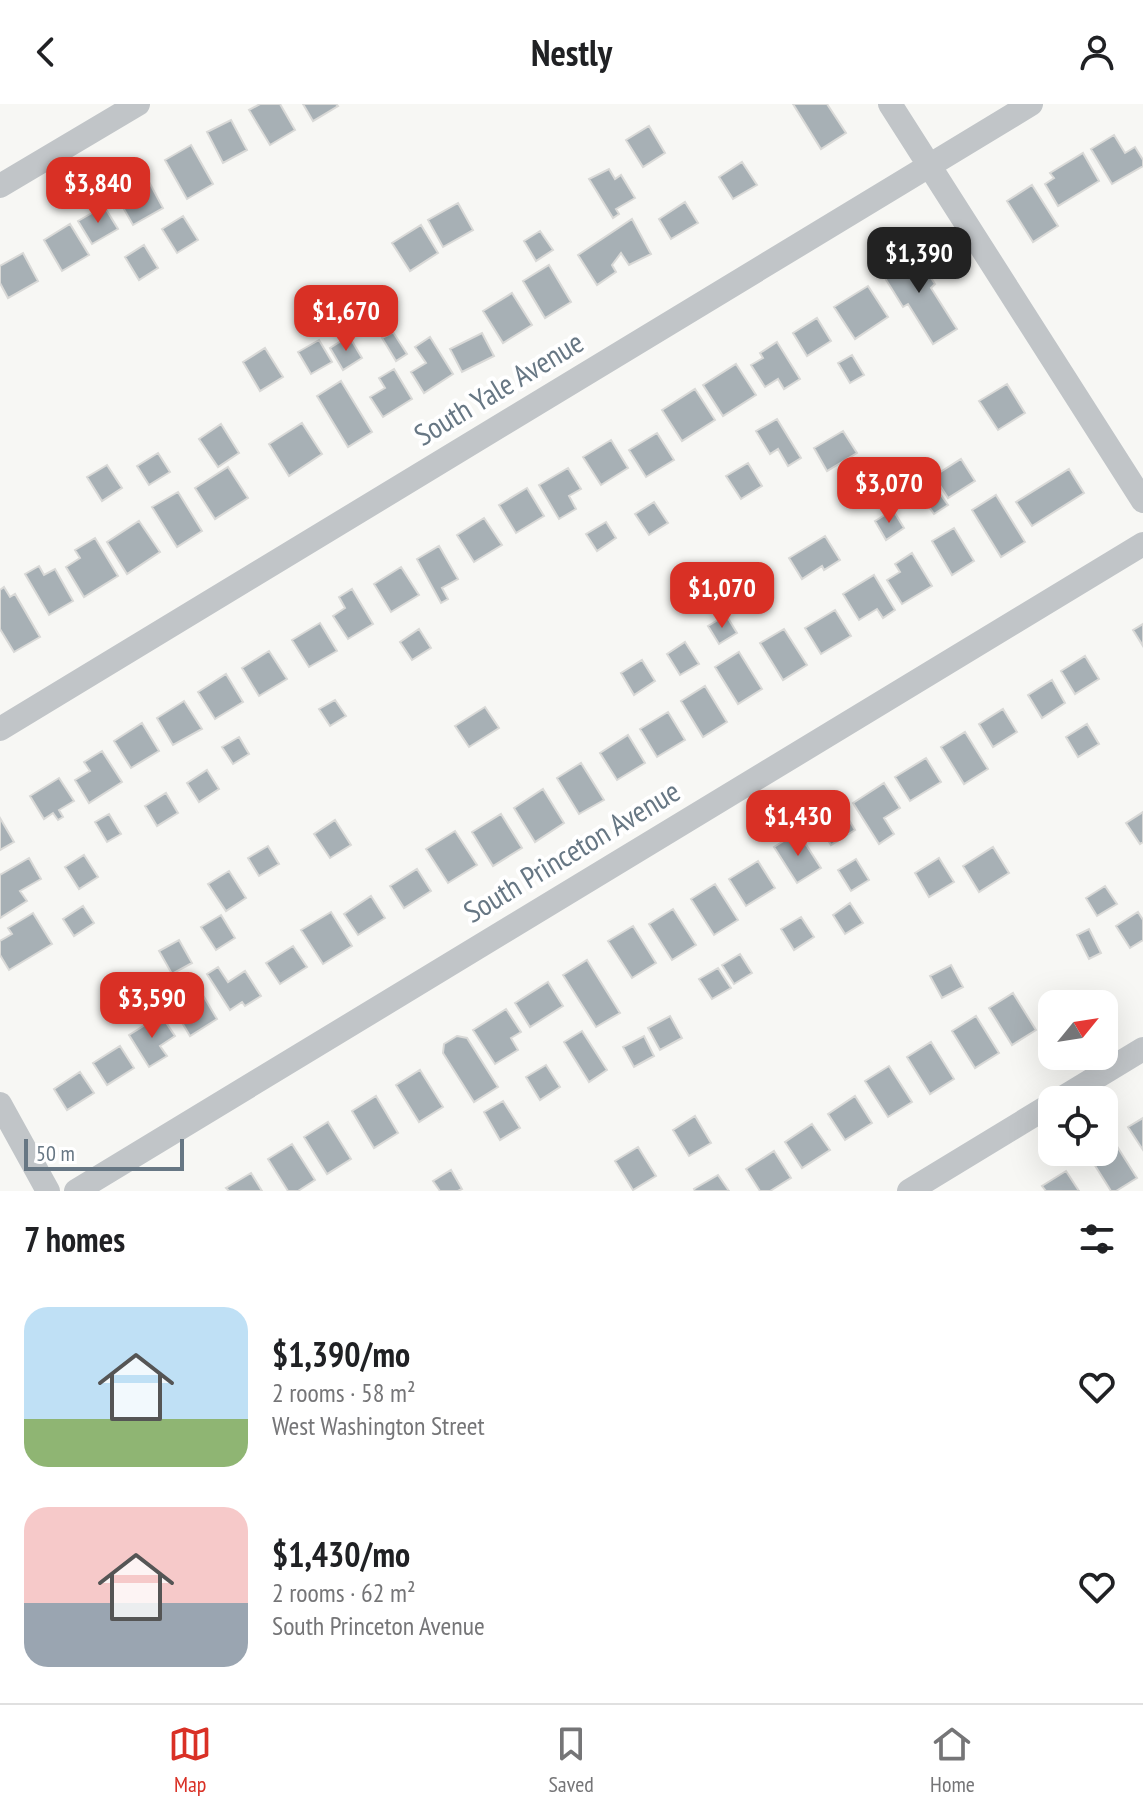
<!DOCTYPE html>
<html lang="en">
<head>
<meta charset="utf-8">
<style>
	body { margin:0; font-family:"PT Sans Narrow",sans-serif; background:#f6f6f6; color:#202124; height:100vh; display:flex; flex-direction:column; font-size:30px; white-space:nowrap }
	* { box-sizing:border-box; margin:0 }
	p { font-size:26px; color:#757577 }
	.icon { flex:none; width:44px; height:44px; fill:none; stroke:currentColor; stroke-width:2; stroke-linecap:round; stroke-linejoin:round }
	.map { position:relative; height:1087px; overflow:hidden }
	.side { display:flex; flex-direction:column; background:#fff; flex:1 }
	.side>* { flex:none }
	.needle { width:52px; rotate:60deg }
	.tools { position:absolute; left:1038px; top:886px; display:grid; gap:16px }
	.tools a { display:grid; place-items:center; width:80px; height:80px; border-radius:16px; background:#fff; box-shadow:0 8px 32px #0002; font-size:40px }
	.scale { position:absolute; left:24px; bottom:20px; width:160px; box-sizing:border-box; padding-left:8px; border:4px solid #677784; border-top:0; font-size:22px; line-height:28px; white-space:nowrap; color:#677784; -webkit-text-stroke:6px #fff; paint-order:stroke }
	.price { position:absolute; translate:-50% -68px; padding:0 18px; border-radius:16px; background:#d93025; color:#fff; font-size:26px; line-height:52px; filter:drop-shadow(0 2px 4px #0008) }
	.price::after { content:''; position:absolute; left:50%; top:48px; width:24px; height:18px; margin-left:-12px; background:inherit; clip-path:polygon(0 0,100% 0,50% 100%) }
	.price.on { background:#222; color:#fff }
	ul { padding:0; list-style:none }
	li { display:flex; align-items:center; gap:24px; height:200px; padding:0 24px }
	li span { display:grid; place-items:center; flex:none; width:224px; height:160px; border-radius:24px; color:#555 }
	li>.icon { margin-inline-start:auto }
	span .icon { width:96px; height:96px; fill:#fffc; stroke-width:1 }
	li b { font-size:34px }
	h2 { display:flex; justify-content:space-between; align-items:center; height:96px; padding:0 24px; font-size:34px }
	header { display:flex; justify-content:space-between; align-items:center; height:104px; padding:0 24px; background:#fff; font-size:36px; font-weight:800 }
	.tabs { display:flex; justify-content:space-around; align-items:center; height:112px; border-top:2px solid #e0e0e0; background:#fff; font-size:22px; color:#757577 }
	.tabs a { display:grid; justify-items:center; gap:4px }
	.tabs .on { color:#d93025 }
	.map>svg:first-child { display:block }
	.building { fill:#a7b0b5; stroke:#d9d9d7; stroke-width:2 }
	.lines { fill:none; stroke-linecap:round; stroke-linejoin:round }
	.minor { stroke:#c1c5c8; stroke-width:24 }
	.labels { text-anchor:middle; stroke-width:8; stroke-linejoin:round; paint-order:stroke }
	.street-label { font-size:30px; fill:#677784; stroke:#fff }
</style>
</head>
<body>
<header><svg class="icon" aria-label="back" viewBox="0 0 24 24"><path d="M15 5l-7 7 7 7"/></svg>Nestly<svg class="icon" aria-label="person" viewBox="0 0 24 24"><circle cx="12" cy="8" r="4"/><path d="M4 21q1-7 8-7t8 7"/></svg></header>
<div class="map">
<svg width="1143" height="1087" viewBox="0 0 1143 1087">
	<rect width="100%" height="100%" fill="#f7f7f4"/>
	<path class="building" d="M260,0H280L295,26L270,41L249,6Z
		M303,0H336L338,2L313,17Z
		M793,0H827L846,29L821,45Z
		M231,16L247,46L223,59L207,28Z
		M649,22L665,49L643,63L626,36Z
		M1114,31L1125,49L1135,43L1143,56V62L1112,80L1091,45Z
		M191,41L213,80L187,95L165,56Z
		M1083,49L1099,77L1058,102L1045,80L1054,74L1050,69Z
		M742,58L757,81L733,95L719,73Z
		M609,65L615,75L621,71L635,94L616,105L619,110L613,114L589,75Z
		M148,76L163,104L133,121L117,93Z
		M1032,81L1058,122L1033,138L1007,97Z
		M685,98L698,119L671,135L659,115Z
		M458,99L473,126L443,143L428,116Z
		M104,102L118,125L92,140L78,117Z
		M183,112L198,136L177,149L162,125Z
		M632,115L651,150L629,161L621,149L612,161L616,168L597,181L578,151Z
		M70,120L89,151L62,167L44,136Z
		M421,121L438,149L410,167L392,139Z
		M540,127L553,146L536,157L524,137Z
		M144,141L158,164L139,176L125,153Z
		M912,145L935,180L931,184L957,225L933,240L908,200L903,203L880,166Z
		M23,149L38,177L8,194L0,179V162Z
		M549,161L571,198L545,214L523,177Z
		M868,182L888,213L855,235L834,203Z
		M512,189L532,221L503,239L483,207Z
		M817,214L831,237L807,252L793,229Z
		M393,228L407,250L396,257L382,234Z
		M482,229L494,252L462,268L450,245Z
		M349,232L362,254L343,266L330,244Z
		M430,233L453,270L424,289L411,268L426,259L415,243Z
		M319,236L332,258L311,270L298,248Z
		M777,238L800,275L784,285L778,275L765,283L751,261L763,254L760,249Z
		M265,244L283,273L260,287L243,258Z
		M852,251L864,271L850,279L838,259Z
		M736,260L756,291L723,312L703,281Z
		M394,265L412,295L383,313L370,293L385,284L379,274Z
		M341,277L372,328L348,343L317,292Z
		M1007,280L1025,309L998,326L979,297Z
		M695,285L715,316L682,337L662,306Z
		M777,315L801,354L788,362L778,345L770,350L756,327Z
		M302,319L322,350L289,372L269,340Z
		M221,320L239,349L218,363L199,335Z
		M843,327L857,349L827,367L814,344Z
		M657,329L674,356L646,373L629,346Z
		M611,336L628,364L601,381L583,353Z
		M158,349L170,368L149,381L137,362Z
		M961,355L975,377L948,394L934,372Z
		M748,359L762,382L741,395L726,372Z
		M107,361L122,384L102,397L87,373Z
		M228,363L248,394L215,415L195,384Z
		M568,364L581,385L569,392L576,405L559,415L539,381Z
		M1069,365L1084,389L1032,422L1016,398Z
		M527,384L544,412L516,429L499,401Z
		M936,384L948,401L934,410L922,393Z
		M178,388L202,427L177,443L152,403Z
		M996,391L1025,438L1001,453L972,406Z
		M654,398L668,419L649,431L635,410Z
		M893,406L904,424L886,436L875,417Z
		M484,414L502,441L474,458L457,431Z
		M139,417L160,448L127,470L107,438Z
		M606,418L616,434L597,447L586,430Z
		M954,424L974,457L952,471L932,437Z
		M825,432L840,456L824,466L822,462L802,475L789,454Z
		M95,434L118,472L84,493L66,463L80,454L75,446Z
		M439,442L458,475L442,484L448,495L441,499L417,455Z
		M912,449L932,482L902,500L887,476L900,468L895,460Z
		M39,462L44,471L55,465L73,497L49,511L25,470Z
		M401,463L419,491L391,508L374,480Z
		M874,471L895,506L883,514L877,505L859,516L843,490Z
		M4,483L10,493L15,490L40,533L14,548L0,525V486Z
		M352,485L373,520L348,535L333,512L345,504L339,493Z
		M835,506L851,532L821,550L805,524Z
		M726,511L737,529L719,540L708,522Z
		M320,519L337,547L309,563L292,536Z
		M1143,520V542L1133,526Z
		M419,525L431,544L412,556L400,538Z
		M784,525L807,561L783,576L760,539Z
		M685,538L699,560L680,571L667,550Z
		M269,547L287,575L259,592L242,564Z
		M739,548L762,585L738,600L715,563Z
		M1085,552L1099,575L1075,590L1061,567Z
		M642,556L655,577L634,591L621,569Z
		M226,570L243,598L215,615L198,588Z
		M1052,576L1065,599L1042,614L1028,591Z
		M705,582L727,618L703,633L681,597Z
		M335,596L346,612L330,622L319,605Z
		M184,597L202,625L173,641L157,614Z
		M485,603L499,624L469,643L455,622Z
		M1003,605L1017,628L993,643L979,620Z
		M668,608L685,636L657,653L640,625Z
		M142,619L159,647L131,664L114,637Z
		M1087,620L1099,640L1078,653L1066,633Z
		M965,628L988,665L964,680L941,643Z
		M628,631L645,659L617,676L600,649Z
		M239,633L249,650L233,660L222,643Z
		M102,647L122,678L89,699L75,676L90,667L84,658Z
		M926,654L941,678L910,697L895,673Z
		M581,659L604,696L579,710L557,674Z
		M207,666L219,685L199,698L187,679Z
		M59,674L74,697L59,706L63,713L58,716L53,709L44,715L30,692Z
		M884,679L900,704L884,714L894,730L879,740L853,699Z
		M543,685L564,719L535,738L514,704Z
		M166,689L178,709L157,722L145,702Z
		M841,703L855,726L831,741L817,718Z
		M1143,708V738L1140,740L1126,719Z
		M109,710L121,730L107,738L95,718Z
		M501,710L522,744L493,762L472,728Z
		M0,714L14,738L0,746Z
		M335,716L351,741L330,754L314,730Z
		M455,727L477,761L448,779L426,745Z
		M798,728L821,764L797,779L774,743Z
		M268,742L279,760L259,772L248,754Z
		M993,743L1009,769L979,788L963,762Z
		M84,751L98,773L79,785L65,763Z
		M29,754L41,775L20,787L27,797L0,814V771Z
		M939,754L954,778L929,793L915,769Z
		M856,755L869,776L851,787L838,766Z
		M758,757L775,784L746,802L729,775Z
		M417,765L431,787L404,804L390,782Z
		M229,767L246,794L226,807L208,780Z
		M715,780L738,816L714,831L691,795Z
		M1105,782L1117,800L1097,812L1086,794Z
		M371,792L385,814L358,831L344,810Z
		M850,799L863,819L845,830L833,811Z
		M83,802L94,819L74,832L63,815Z
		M673,805L696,841L672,856L649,820Z
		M331,808L352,842L323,860L301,826Z
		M1138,808L1143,816V836L1130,844L1116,822Z
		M33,809L52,840L9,866L0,851V837L12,830L8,824Z
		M221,811L235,834L216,846L201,823Z
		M801,813L814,833L794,846L781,825Z
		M633,822L656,859L632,874L608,837Z
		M1089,825L1101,849L1089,855L1077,831Z
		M179,836L192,859L172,870L159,847Z
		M293,842L307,863L280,880L266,859Z
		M740,850L752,869L734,880L722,861Z
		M587,856L620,909L596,923L563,871Z
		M951,861L963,883L942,894L930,872Z
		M218,863L228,878L245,867L261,892L245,902L242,898L230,906L207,870Z
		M718,864L731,884L712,895L699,875Z
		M548,878L563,902L530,923L515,899Z
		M1013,889L1036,926L1012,941L989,904Z
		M204,893L217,915L190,932L177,910Z
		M506,905L521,928L511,934L518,946L495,960L473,926Z
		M161,911L175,932L160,942L167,952L149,963L129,931Z
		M670,912L682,934L660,946L648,924Z
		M976,912L999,949L975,964L952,927Z
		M582,927L607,966L589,978L564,938Z
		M457,932L467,934L498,983L474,998L443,949L444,940Z
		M644,932L654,952L634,963L623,943Z
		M931,938L954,975L930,990L907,953Z
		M120,942L134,964L107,981L93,959Z
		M546,961L560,983L540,996L526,973Z
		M889,962L912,998L888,1013L865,977Z
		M420,966L443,1003L419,1018L396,981Z
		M80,968L94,989L67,1006L54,985Z
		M376,992L398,1029L374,1044L352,1007Z
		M855,992L872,1019L845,1036L828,1010Z
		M503,997L520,1024L500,1036L484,1008Z
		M695,1012L711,1039L689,1052L673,1026Z
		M1143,1014V1046L1128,1023Z
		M328,1018L351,1055L327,1070L304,1033Z
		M812,1020L830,1046L802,1064L785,1038Z
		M1113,1036L1137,1074L1116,1087H1111L1089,1052L1094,1048H1104V1042Z
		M292,1040L315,1076L298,1087H288L268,1055Z
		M638,1043L656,1072L633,1086L615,1057Z
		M774,1047L791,1074L770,1087H760L746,1065Z
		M451,1066L462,1085L458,1087H440L433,1077Z
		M1066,1067L1079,1087H1046L1042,1082Z
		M251,1069L262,1087H229L226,1084Z
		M718,1071L729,1087H695L694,1085Z"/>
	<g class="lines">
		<path class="minor" d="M890,0L1143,397
			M0,82L138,0
			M0,625L1031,0
			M1059,996L1143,945
			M0,1000L48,1087
			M76,1087L1143,440
			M909,1087L1052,1000"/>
	</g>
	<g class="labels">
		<g class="street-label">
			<text transform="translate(499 285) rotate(-31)" y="10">South Yale Avenue</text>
			<text transform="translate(572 748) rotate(-31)" y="10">South Princeton Avenue</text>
		</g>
	</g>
</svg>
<div class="tools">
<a><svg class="needle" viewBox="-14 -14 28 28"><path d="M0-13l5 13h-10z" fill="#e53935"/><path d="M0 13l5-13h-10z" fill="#757577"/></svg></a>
<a><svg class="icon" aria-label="locate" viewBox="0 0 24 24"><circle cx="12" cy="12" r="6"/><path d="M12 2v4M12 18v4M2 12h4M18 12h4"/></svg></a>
</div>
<div class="scale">50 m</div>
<b class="price" style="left:98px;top:121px">$3,840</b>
<b class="price on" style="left:919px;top:191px">$1,390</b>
<b class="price" style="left:346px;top:249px">$1,670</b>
<b class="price" style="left:889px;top:421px">$3,070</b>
<b class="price" style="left:722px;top:526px">$1,070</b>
<b class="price" style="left:798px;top:754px">$1,430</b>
<b class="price" style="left:152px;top:936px">$3,590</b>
</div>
<section class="side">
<h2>7 homes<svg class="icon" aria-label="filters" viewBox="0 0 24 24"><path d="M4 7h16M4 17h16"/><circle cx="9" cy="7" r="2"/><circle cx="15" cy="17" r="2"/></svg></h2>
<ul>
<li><span style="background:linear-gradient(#bfe0f5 70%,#8fb573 0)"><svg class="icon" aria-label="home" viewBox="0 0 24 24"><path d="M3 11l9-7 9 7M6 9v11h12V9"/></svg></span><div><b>$1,390/mo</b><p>2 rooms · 58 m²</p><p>West Washington Street</p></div><svg class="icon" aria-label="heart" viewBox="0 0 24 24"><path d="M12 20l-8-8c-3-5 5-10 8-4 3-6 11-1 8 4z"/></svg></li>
<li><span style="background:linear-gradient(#f6c9c9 60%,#9aa5b1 0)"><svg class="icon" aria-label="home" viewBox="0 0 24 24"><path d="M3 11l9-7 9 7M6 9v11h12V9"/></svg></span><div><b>$1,430/mo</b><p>2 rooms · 62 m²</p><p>South Princeton Avenue</p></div><svg class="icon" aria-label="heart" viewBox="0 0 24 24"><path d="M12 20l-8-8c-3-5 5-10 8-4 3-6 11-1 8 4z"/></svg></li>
</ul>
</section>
<nav class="tabs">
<a class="on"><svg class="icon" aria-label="map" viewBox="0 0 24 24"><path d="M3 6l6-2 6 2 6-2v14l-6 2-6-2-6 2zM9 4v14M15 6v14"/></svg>Map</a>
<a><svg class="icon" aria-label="saved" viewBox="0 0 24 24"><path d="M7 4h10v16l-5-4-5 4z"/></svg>Saved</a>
<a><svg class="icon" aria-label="home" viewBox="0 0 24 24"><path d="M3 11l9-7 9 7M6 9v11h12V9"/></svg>Home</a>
</nav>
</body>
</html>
